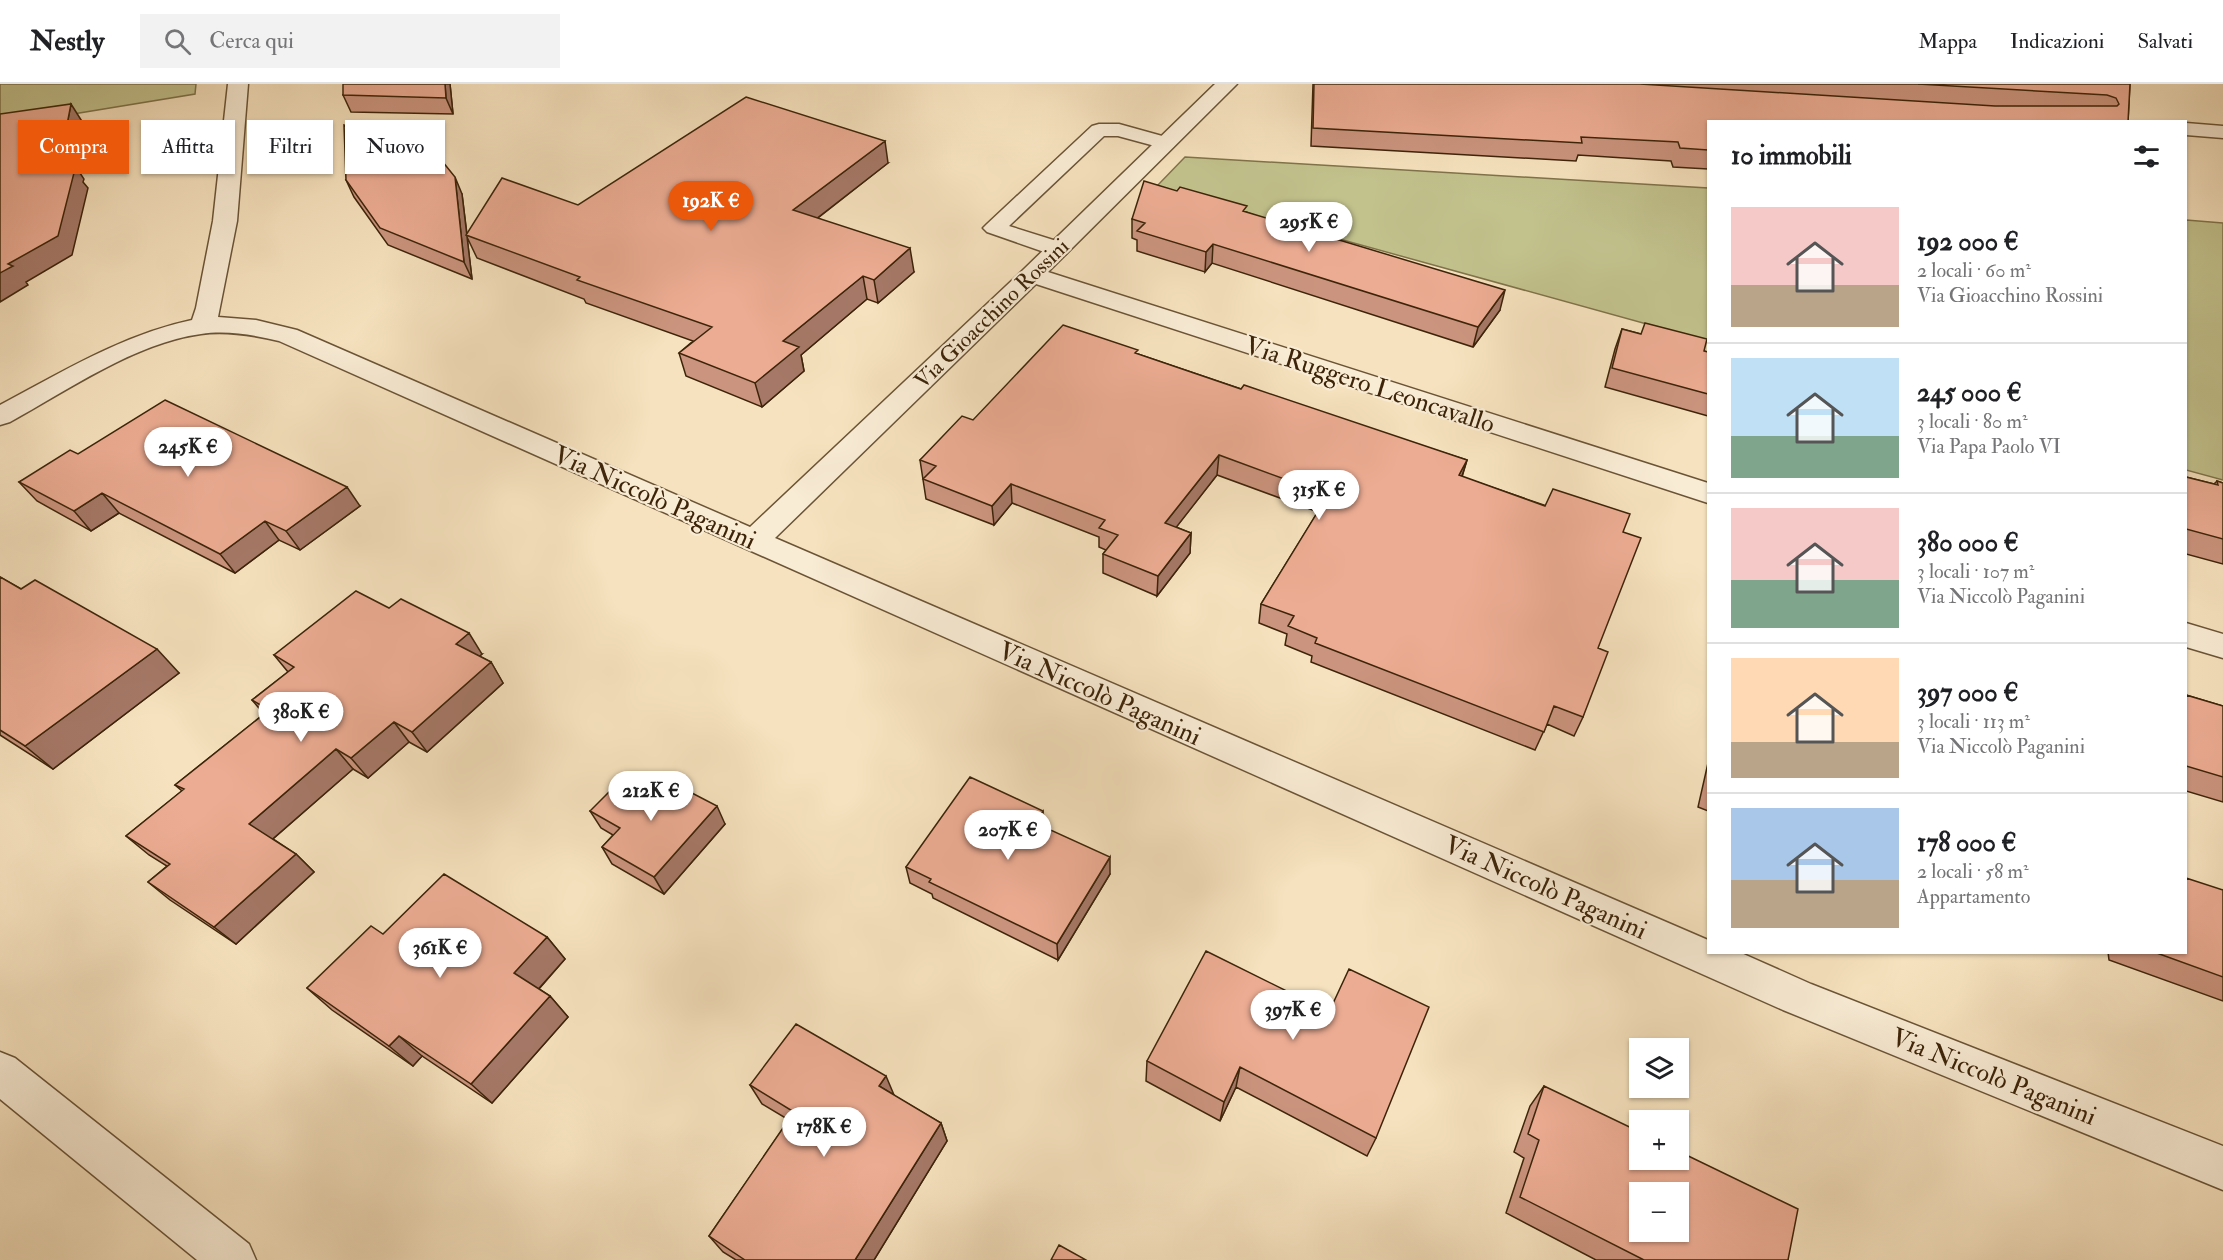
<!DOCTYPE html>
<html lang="it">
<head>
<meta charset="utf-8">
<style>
	body { margin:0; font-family:"IM FELL Double Pica",serif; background:#f2f2f2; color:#202124; height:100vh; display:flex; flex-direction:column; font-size:22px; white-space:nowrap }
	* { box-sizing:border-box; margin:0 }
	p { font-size:20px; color:#757577 }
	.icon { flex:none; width:33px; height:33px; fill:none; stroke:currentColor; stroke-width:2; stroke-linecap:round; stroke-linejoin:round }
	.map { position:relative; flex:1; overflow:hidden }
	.details { position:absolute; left:1707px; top:36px; width:480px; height:834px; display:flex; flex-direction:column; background:#fff; border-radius:0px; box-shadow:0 2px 4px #0004 }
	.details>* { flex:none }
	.hud { position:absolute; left:18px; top:36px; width:570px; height:54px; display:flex; gap:12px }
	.buttons { position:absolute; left:1629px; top:954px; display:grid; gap:12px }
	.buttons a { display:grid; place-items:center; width:60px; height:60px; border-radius:0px; background:#fff; box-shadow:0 2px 4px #0004; font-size:30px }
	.price { position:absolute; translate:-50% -51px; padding:0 14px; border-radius:21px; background:#fff; color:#222; font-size:20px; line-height:39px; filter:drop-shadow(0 2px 3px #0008) }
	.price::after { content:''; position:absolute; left:50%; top:36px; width:18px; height:14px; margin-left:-9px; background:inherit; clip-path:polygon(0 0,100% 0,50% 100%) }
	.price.current { background:#ea580c; color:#fff }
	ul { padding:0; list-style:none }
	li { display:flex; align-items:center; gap:18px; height:150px; padding:0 24px }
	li+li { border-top:2px solid #e0e0e0 }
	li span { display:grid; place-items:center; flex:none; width:168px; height:120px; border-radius:0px; color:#555 }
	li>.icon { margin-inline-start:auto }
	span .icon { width:72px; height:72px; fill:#fffc; stroke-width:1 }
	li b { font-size:26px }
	h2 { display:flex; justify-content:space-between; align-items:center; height:72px; padding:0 24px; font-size:26px }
	.tag { padding:0 21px; border-radius:0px; background:#fff; box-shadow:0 2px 4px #0004; font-size:21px; line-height:54px }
	.tag.current { background:#ea580c; color:#fff }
	header { display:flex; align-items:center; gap:36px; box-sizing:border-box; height:84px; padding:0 30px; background:#fff; border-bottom:2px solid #e0e0e0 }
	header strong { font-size:28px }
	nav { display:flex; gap:33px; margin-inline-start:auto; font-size:21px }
	.search { width:420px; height:54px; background:#f2f2f2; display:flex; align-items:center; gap:15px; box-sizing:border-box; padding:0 21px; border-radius:0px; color:#757577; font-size:22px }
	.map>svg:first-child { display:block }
	.green { fill:#c2c28d; stroke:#80734b; stroke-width:1.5 }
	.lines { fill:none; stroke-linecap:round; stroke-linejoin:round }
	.service-casing { stroke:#6b5436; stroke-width:3 }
	.minor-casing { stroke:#6b5436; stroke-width:3 }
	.service { fill:#f9ecd5; fill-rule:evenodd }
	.minor { fill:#f9ecd5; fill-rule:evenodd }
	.wall { fill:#cb947e; stroke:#3d2409; stroke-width:1.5 }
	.shaded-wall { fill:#a57867; stroke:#3d2409; stroke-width:1.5 }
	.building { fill:#ecac93; stroke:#3d2409; stroke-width:1.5; fill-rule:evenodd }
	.labels { text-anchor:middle; stroke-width:4.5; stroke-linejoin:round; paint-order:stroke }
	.far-street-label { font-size:22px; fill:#3d2409; stroke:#f9ecd5 }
	.street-label { font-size:26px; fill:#3d2409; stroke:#f9ecd5 }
</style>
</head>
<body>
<header>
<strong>Nestly</strong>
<div class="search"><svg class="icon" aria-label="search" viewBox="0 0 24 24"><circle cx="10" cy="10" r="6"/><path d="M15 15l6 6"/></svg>Cerca qui</div>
<nav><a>Mappa</a><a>Indicazioni</a><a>Salvati</a></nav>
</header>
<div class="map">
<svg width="2223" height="1176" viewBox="0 0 2223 1176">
	<rect width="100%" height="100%" fill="#f6e2be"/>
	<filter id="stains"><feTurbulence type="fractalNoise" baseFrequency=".00333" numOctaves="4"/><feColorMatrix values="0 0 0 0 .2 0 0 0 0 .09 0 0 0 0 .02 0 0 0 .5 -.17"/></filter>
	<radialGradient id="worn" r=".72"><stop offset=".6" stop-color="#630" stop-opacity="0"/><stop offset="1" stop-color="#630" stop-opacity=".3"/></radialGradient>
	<path class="green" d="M0,0H196L195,10L0,42Z
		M1185,73L1708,104V257L1155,104Z
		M2186,136L2223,139V396L2186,386Z"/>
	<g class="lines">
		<defs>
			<path id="service" d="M1099,40H1119L1173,55L1176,59L1173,63L1166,65L1118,52H1104L1009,142L1066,160L1069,165L1066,170L1058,171L1050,170L987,148L983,144L987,140L1092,42Z"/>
			<path id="minor" d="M228,0H248L237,137L218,233L256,236L297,246L750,443L1023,186L1215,0H1237L1048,188L1708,399V419L1036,200L775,454L1708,856V868H1739L1811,900L2223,1062V1106L1783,926L279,257C254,251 227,246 201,250C135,259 68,306 10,338L0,341V321C62,288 122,251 192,236L196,224L213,137Z
				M2186,39L2223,42V54L2186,51Z
				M2186,539L2223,550V574L2186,563Z
				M0,968L15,974L249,1160L256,1176H197L0,1015Z"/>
		</defs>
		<use href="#service" class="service-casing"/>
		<use href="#minor" class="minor-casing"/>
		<use href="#service" class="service"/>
		<use href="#minor" class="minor"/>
	</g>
	<path class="wall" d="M450,0L453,30L351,28L343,11Z
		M1313,0H2130L2128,38H1708V85L1673,83L1671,77L1578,71L1576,77L1311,62Z
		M888,79L818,134L914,188L878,219L867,215L801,271L804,287L762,323L686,292L679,269L693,257L586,219L584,215L477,174L467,153L472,195L388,161L354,113L346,96L462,110L467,150L578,121Z
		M1246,128L1500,226L1473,263L1212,179L1205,188L1137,167V156L1132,154V135Z
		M1622,245L1708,268V332L1605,303L1615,265Z
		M1138,270L1241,305L1467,376L1462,393L1623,448L1583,633L1574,652L1547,640L1535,666L1311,578L1312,572L1285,561L1287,550L1259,539L1261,520L1318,428L1217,391L1176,443L1191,449L1190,469L1157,512L1103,489V470L1106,466L1099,463V453L1012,419L994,441L926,415L920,376L973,336Z
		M78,370L360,422L300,466L279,456L235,489L119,429L91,447L37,417L19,398Z
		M2186,393L2214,400L2217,397L2223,399V480L2186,470Z
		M0,493L21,505L179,589L53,685L0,651Z
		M482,570L479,572L491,578L503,599L427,668L409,658L368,694L353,685L273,755L296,770L314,788L236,860L170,816L148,798L167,782L149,771L126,752L182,707L175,701L264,630L252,616L288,588L274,571Z
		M2186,611L2223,622V718L2186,707Z
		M1708,679V727L1698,723Z
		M653,708L725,740L664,810L612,780L602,763L613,751L601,744L590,727Z
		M1044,744L1110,790L1058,876L933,814L932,810L910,799L906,783Z
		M2223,806V917L2109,876L2108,868H2186Z
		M383,850L547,853L565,875L539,905L550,912L568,933L492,1019L422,972L413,982L332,926L307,904Z
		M1329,928L1376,1054L1367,1072L1236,1003L1220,1037L1146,997L1147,977Z
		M750,1001L893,1011L941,1039L947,1057L874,1176H736L723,1168L709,1152L789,1036L762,1020Z
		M1544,1002L1788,1176H1596L1506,1129L1524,1074L1514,1068L1530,1022Z"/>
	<path class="shaded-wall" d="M445,0H450L453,30L446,14Z
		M71,20L83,39L76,83L84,95L83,98L88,104L72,171L26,198L28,201L0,218V189L8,180L60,77Z
		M885,57L888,79L798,149L793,126Z
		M455,93L462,110L472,195L464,178Z
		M1213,160L1212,179L1205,188L1206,168Z
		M910,164L914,188L878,219L874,196Z
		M863,192L867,215L801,271L804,287L762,323L755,299L783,257Z
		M1505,206L1500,226L1473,263L1478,243Z
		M1219,371L1217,391L1164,459L1165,439Z
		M1467,376L1461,395L1459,391Z
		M1011,400L1012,419L994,441L992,422Z
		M347,403L360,422L300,466L286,447Z
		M102,409L119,429L91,447L74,427Z
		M265,437L279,456L235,489L220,470Z
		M1191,449L1190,469L1157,512L1158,492Z
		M469,549L482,570L470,581L456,560Z
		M157,565L179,589L53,685L25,662Z
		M491,578L503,599L427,668L412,648Z
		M394,638L409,658L368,694L351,674Z
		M336,665L353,685L268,759L249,740Z
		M717,722L725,740L664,810L654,793Z
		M1043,727L1045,744L1035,739Z
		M296,770L314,788L236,860L214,843Z
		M1110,773V790L1058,876L1057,860Z
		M547,853L565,875L533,911L514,889Z
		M550,912L568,933L492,1019L471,1000Z
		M399,952L422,972L413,982L389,962Z
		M1240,983L1236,1003L1220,1037L1224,1018Z
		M886,992L894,1011L879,1002Z
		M941,1039L947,1057L874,1176H855Z"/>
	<path class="building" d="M343,0H445L446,14L343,11Z
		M1314,0H1640L1995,22H2117L2119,20L2116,14L2107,11L1918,0H2130L2128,38H1708V66L1680,64L1678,58L1581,53L1582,59L1313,44Z
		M746,13L885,57L793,126L910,164L874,196L863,192L783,257L799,263L755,299L679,269L712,243L577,196L580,193L466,151L502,94L578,121Z
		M71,20L60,77L71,76L69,86L75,85L58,152L8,180L13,182L0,189V30Z
		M344,41L442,77L455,93L464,178L380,144L346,96Z
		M1144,97L1177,107L1180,103L1247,122L1243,127L1505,206L1478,243L1213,160L1206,168L1137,147L1145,139L1132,135Z
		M1645,239L1707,255L1704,267L1708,268V310L1612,284L1622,245L1641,250Z
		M1063,241L1138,266L1135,269L1241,305L1244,301L1467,376L1459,391L1545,422L1553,405L1630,430L1623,448L1641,454L1598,564L1608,568L1583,633L1554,622L1544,648L1315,559L1317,554L1288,542L1294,532L1261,520L1328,411L1219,371L1165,439L1191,449L1158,492L1103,470L1118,451L1099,444L1105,436L1011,400L992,422L923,395L936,382L920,376L962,332L973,336Z
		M165,316L347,403L286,447L265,437L220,470L102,409L74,427L19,398L70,366L78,370Z
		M2186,393L2218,401L2217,397L2223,399V455L2186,445Z
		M0,493L21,505L35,496L157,565L25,662L0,646Z
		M356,507L389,524L401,515L469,549L456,560L491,578L412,648L394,638L351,674L336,665L249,740L296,770L214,843L148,798L170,780L126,752L184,705L175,701L269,626L252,616L294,583L274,571Z
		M2186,611L2223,622V693L2186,682Z
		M624,693L653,708L665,695L717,722L654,793L602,763L620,744L590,727Z
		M970,693L1043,727L1035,739L1110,773L1057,860L929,798L931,795L906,783Z
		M444,790L547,853L514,889L550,912L471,1000L399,952L389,962L307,904L371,842L383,850Z
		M2186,794L2223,806V893L2154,868H2186Z
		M1206,867L1329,928L1349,885L1429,923L1376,1054L1240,983L1224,1018L1147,977Z
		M796,940L886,992L879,1002L941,1039L855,1176H745L709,1152L794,1028L750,1001Z
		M1544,1002L1640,1048V1076H1678V1067L1798,1125L1788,1176H1644L1520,1113L1539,1056L1528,1050ZM1640,1108H1678V1148H1640Z
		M1059,1161L1086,1176H1051Z"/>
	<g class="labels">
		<g class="far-street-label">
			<text transform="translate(991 229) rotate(-44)" y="8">Via Gioacchino Rossini</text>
		</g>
		<g class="street-label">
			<text transform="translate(1370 300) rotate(18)" y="9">Via Ruggero Leoncavallo</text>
			<text transform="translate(655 413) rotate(24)" y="9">Via Niccolò Paganini</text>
			<text transform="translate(1100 609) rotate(24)" y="9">Via Niccolò Paganini</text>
			<text transform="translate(1546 803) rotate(24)" y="9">Via Niccolò Paganini</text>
			<text transform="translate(1994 992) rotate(22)" y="9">Via Niccolò Paganini</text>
		</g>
	</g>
	<rect width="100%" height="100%" filter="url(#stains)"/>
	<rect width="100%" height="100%" fill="url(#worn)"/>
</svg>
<div class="buttons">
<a><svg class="icon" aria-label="layers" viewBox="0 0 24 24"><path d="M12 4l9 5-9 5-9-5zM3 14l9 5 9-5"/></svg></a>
<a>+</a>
<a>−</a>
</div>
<b class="price current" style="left:711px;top:148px">192K €</b>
<b class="price" style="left:1309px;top:169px">295K €</b>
<b class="price" style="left:188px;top:394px">245K €</b>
<b class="price" style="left:1319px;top:437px">315K €</b>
<b class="price" style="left:301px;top:659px">380K €</b>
<b class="price" style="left:651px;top:738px">212K €</b>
<b class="price" style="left:1008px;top:777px">207K €</b>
<b class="price" style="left:440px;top:895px">361K €</b>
<b class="price" style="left:1293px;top:957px">397K €</b>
<b class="price" style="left:824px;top:1074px">178K €</b>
<div class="hud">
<a class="tag current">Compra</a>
<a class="tag">Affitta</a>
<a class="tag">Filtri</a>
<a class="tag">Nuovo</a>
</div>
<section class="details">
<h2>10 immobili<svg class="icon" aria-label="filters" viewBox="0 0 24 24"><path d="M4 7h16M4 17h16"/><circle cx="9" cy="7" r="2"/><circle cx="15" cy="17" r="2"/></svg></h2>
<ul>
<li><span style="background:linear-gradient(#f6c9c9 65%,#b9a48a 0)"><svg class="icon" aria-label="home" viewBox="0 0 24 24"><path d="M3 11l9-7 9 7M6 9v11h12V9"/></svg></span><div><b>192 000 €</b><p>2 locali · 60 m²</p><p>Via Gioacchino Rossini</p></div></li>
<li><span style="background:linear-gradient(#bfe0f5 65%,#7fa58c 0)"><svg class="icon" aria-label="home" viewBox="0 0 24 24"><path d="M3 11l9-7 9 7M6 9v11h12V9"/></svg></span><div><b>245 000 €</b><p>3 locali · 80 m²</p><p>Via Papa Paolo VI</p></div></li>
<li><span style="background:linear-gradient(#f6c9c9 60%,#7fa58c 0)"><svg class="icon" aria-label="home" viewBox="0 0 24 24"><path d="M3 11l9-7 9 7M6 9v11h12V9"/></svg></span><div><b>380 000 €</b><p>3 locali · 107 m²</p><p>Via Niccolò Paganini</p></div></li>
<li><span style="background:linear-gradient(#ffd9b3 70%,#b9a48a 0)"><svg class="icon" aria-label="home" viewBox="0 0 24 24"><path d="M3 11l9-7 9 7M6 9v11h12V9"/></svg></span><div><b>397 000 €</b><p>3 locali · 113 m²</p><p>Via Niccolò Paganini</p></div></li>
<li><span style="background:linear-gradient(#a9c7e8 60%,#b9a48a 0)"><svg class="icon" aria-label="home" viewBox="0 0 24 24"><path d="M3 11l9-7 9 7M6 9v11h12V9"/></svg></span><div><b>178 000 €</b><p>2 locali · 58 m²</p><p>Appartamento</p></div></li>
</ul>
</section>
</div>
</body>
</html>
